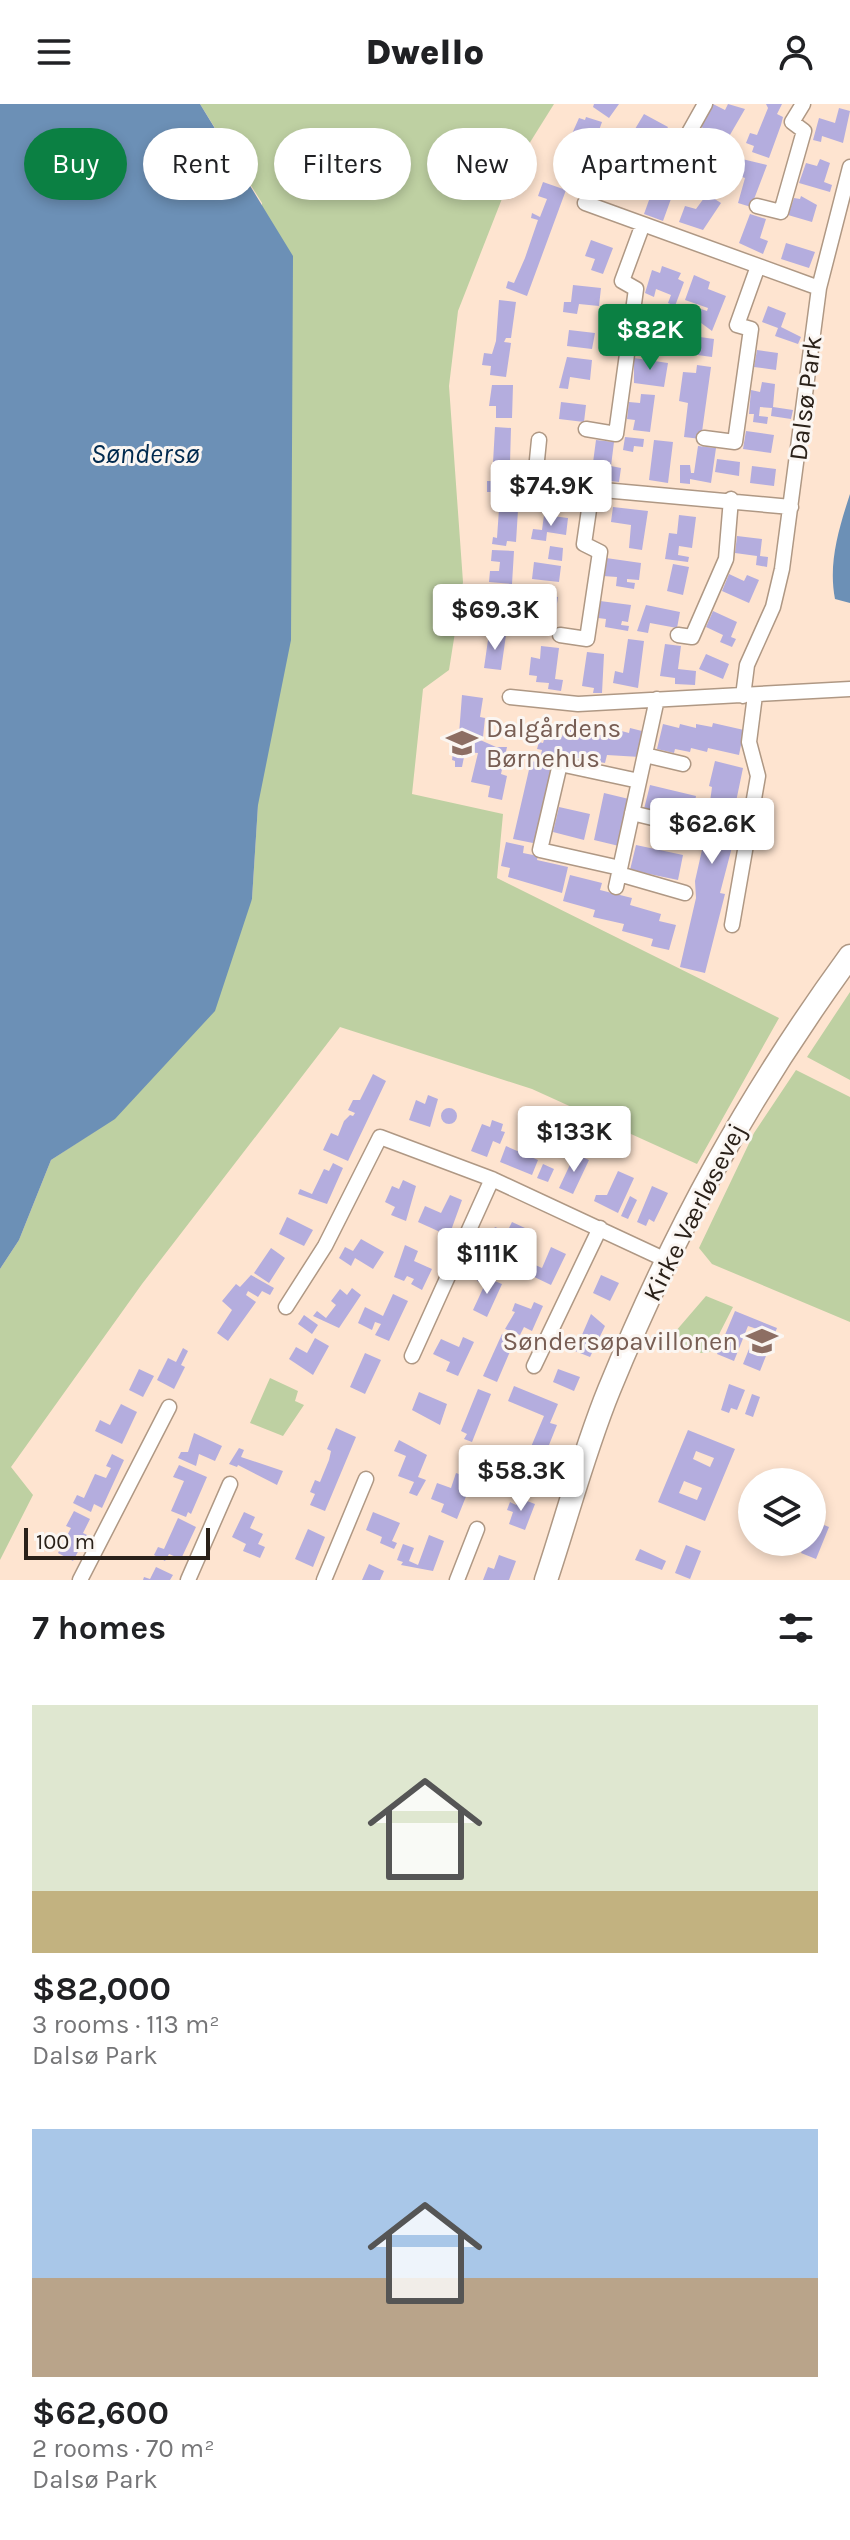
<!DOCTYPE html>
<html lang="en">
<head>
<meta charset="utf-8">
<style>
	body { margin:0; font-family:Karla,sans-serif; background:#f6f6f6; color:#202124; height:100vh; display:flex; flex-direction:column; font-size:30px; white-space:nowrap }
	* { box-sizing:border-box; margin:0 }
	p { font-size:26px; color:#757577 }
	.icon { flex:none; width:44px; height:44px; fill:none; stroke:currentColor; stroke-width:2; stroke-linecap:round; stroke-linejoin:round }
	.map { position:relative; height:1476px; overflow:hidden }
	.sheet { display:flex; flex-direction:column; background:#fff; flex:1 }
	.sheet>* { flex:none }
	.guide { position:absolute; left:24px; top:24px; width:802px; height:72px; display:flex; gap:16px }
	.buttons { position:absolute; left:738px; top:1364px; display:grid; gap:16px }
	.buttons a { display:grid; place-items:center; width:88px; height:88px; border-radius:50%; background:#fff; box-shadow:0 4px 12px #0003; font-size:40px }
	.scale { position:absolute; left:24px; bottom:20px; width:186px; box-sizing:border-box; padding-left:8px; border:4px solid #2a2119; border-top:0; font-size:22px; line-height:28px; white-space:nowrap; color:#2a2119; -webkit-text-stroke:6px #fbf6f2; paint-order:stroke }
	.price { position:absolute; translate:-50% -68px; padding:0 18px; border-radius:8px; background:#fff; color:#222; font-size:26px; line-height:52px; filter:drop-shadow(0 2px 4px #0008) }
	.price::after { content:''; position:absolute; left:50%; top:48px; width:24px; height:18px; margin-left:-12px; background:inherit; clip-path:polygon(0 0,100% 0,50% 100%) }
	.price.current { background:#0b8043; color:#fff }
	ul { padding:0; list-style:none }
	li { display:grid; align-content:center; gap:16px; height:424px; padding:0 32px }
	li span { display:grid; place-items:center; height:248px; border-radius:0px; color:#555 }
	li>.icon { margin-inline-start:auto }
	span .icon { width:144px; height:144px; fill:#fffc; stroke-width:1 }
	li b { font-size:34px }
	h2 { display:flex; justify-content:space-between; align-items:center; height:96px; padding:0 32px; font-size:34px }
	.tag { padding:0 28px; border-radius:36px; background:#fff; box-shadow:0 4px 12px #0003; font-size:28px; line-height:72px }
	.tag.current { background:#0b8043; color:#fff }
	header { display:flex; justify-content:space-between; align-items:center; height:104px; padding:0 32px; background:#fff; font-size:36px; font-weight:800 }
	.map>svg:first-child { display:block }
	.green { fill:#bed0a2 }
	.water { fill:#6c90b6 }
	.building { fill:#b4adde; fill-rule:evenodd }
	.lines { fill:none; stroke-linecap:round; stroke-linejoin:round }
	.street-casing { stroke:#af9884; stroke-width:17 }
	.secondary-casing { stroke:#af9884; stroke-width:25 }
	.street { stroke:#fff; stroke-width:14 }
	.secondary { stroke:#fff; stroke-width:22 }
	.labels { text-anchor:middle; stroke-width:6; stroke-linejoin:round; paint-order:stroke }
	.street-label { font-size:26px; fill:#2a2119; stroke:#fbf6f2 }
	.education-label { font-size:26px; fill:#785e54; stroke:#fbf6f2; text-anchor:start }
	.water-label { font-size:28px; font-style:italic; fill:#002a4f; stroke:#fbf6f2 }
</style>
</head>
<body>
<header><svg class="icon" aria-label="menu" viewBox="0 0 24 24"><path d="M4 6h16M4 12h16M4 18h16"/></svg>Dwello<svg class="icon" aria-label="person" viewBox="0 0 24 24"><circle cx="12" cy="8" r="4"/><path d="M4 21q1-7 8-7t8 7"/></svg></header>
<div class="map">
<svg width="850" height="1476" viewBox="0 0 850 1476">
	<rect width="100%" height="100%" fill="#fee4d0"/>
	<path class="green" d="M200,0H554L514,64L458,207L449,282L463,478L449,566L423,585L412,690L503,710L497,774L779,914L697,1060L532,985L340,923L142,1180L11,1363L33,1391L0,1456V1165L19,1136L51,1056L115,1014L252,795L258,701L262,99Z
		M850,888V976L807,953Z
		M796,966L850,993V1218L712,1160L699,1144L754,1029Z
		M706,1192L733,1203L710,1248L701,1249L669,1235Z
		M270,1274L298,1287L295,1297L304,1301L283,1332L250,1319Z"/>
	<path class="water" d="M0,0H200L293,152L291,536L258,701L252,795L215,907L115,1015L51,1056L19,1136L0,1165Z
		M850,390V499L835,495C828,459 839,424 850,390Z"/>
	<path class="building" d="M594,0H619L609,14L593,3Z
		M713,0L725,6L728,0L745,5L727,36L701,23Z
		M766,0H782L777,10L783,13L781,21L769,54L752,48L754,42L746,39L750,29L757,31L768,4Z
		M839,4L850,7L843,39L822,32L821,38L813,36L819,14L835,19Z
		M644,10L668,23L659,39L635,25Z
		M586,13L602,18L578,85L558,78L571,32L579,14L585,16Z
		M706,36L715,41L711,49L721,54L715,64L708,60L703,63L696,75L677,64L683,54L691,57L684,52L692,38L702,44Z
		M742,55L767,61L751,103L738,99L745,74L736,71Z
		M820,55L830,59L824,78L832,81L830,88L799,79L806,59L817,62Z
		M657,74L676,81L663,117L644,110Z
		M685,76L695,82L686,96L677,90Z
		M543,78L566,86L527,192L506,184L508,177L514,179L525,154L538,116L531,114L532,109L540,113L547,95L538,92Z
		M707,90L721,99L703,126L679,118L685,102L696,105Z
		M801,92L817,101L812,118L788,111L794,94L800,95Z
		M750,110L766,115L760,134L768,137L763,150L739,139Z
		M591,136L613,144L603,170L591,166L595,155L585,152Z
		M786,139L815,148L809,164L781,155Z
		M662,162L681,169L678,175L684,178L675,202L668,199L671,191L656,185L654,193L645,189L652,166L660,169Z
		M694,171L710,178L708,185L726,192L712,227L697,216L701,205L707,207L708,204L685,196Z
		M573,181L601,184L599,202L579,200L577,210L563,208L564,198H571Z
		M499,196L516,198L511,234H506L504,238L511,239L506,273L490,271L491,262L482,261L484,249L492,250L496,237Z
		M768,202L786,209L781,223L801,233L798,240L775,232L778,224L762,218Z
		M661,203L673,205V231L638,227L640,208L660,211Z
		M679,222L694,224L693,232L714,235L712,253L675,248Z
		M569,226L595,229L592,245L567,242Z
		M757,246L778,249L776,266L754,263Z
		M567,253L592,256L590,276L570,273L568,285L559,284Z
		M634,254L668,259L664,283L634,279Z
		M697,261L711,263L701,335L684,333L688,299L679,297L683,268L696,269Z
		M762,278L775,280L773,303L793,306L791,315L771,312L772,304L760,303L759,312L768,313L767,320L753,318L754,310H749L751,286L760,288Z
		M492,281H513L512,314H496V302H489Z
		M641,290L655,291L650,328L633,326L635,316L627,315L629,298L640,299Z
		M561,298L586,301L584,318L559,315Z
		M495,323L511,324L509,394L491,393V388H487V377H492Z
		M746,327L774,331L771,349L743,345Z
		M625,333L644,335L643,343L634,342L633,348L623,346Z
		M596,336L614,338L611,362L621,364L619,378L610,377L611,372H581L582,365L592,366Z
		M654,336L673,338L668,379L649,376Z
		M698,342L716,344L711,379L690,375V380L680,379V361H690L691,369H694Z
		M717,355L740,358L739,372L715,368Z
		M752,362L776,365L774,382L750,379Z
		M613,403L648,407L642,446L629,444L631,421L611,418Z
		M499,405L518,406L516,438L507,437L506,442L492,440L493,433L497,434Z
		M544,411L568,414L566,431L547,428L546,437L531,435L533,425L542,426Z
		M679,411L696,413L692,444L679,442L678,451L689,453L688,458L665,455L669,429L677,430Z
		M737,432L762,435L760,452L768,453L767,463L756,461L757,452L735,449Z
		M550,442L563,444L562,457L548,455Z
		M492,446L514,447L512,480L489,478L490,467H499L500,458L491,457Z
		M606,454L641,459L639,476L627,475V478L635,479L634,485L616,482L617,473L603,472Z
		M534,458L561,462L559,478L532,475Z
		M673,460L689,463L683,491L667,487Z
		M729,470L744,477L747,471L759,476L749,499L722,487Z
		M493,489L511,491L507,524L489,521L490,508L484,507L486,495H492Z
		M540,490L558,493L553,526L536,524Z
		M600,497L631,501L628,518L622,517L621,521L629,522L628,527L605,523L606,515L598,514Z
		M646,501L680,508L677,524L650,519L648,529L637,527Z
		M713,507L737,518L731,533L736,535L732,543L720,538L723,531L706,523Z
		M489,529L506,531L501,566L484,564Z
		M628,535L644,537L638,584L613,579L615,567L623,569Z
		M665,540L681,542L678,565L696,567L695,581L675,580V574L660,572Z
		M541,542L559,544L555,575L563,576L561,587L548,585L549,579L536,578L537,572L529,571L531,553L540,555Z
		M587,548L604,550L602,589H593L594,584L582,582Z
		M706,550L729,560L723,575L699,565Z
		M462,591L483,594L480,613L485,614L483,633L478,635L496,643H507L501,670L507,672L502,696L488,693L490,682L471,678L478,649L465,648L462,663H455V657L452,656L455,633L459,630Z
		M713,619L744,626L739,651L708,644L707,648L691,644L690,648L675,645L674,649L657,645L663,620L679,624L680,620L696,624V620L712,623Z
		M630,624L646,628L640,653L607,651L605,659L559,651L557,659L540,655L542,646L537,645L539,638L543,639L546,629L562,633L564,625L612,633L614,625L629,629Z
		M531,657L556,662L538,740L513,735Z
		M715,657L743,664L727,741L732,743L720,789L725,790L705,869L680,863L696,794L695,777L704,737L701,729L710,698L712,683L709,682Z
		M650,681L696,692L691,716L644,705Z
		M604,689L629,695L619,742L594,736Z
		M559,703L590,710L584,736L553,728Z
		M506,738L524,742L523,749L538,752L537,756L568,763L562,789L508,773L510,764L501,762Z
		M636,741L683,751L678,776L630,766Z
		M570,771L602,779L600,786L632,794L630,801L661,810L659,817L676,821L669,846L651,842L653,835L622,827L624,820L593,813L595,806L563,797Z
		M373,970L386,977L348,1057L323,1046L331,1029L338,1032L344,1017L350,1011L353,1012L355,1009L348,1006L353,996H360Z
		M428,991L438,995L430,1023L409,1016L416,996L425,1000Z
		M441 1012a8 8 0 1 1 16 0a8 8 0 1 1-16 0Z
		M492,1016L503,1020L501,1027L505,1028L500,1040L493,1037L487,1053L471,1047L482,1020L490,1023Z
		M506,1042L538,1056L532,1071L500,1058Z
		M575,1050L589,1056L573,1090L559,1084Z
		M333,1059L343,1064L327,1100L298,1090L300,1085L312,1090L324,1065L329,1067Z
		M543,1060L554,1065L548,1078L537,1074Z
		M618,1067L634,1074L618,1109L594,1097L596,1091H607Z
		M403,1076L416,1082L406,1117L391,1111L395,1103L385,1098L392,1082L399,1085Z
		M652,1082L668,1089L654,1118L649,1115L646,1122L637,1118Z
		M450,1091L462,1096L449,1132L418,1118L425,1102L441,1109Z
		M630,1092L637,1096L628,1115L621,1112Z
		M287,1113L313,1126L304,1142L279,1130Z
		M512,1118L525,1124L512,1153L518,1156L515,1165L497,1157L502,1147L486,1139L495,1123L507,1128Z
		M361,1135L384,1148L373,1165L355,1154L351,1162L339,1154L345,1143L353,1147Z
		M405,1141L418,1147L414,1157L432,1165L422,1186L411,1180L414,1175L407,1172L404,1177L394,1173Z
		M551,1143L566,1150L551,1181L526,1169L531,1159L542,1164Z
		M271,1144L285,1154L269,1179L254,1169Z
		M251,1171L274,1184L270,1191L262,1187L258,1193L248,1187L246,1191L256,1198L228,1237L217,1229L232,1206L222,1197L236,1180L240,1183Z
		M480,1171L502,1180L487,1213L473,1206L485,1180L477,1177Z
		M601,1171L619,1179L610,1197L593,1189Z
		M352,1184L361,1191L339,1224L313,1212L317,1207L326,1214L336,1201L331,1197L340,1185L347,1191Z
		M393,1190L408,1197L389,1237L375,1231L381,1220L375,1218L372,1226L358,1219L365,1203L383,1212Z
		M534,1198L543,1202L532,1227L524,1223L520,1231L505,1225L515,1208L512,1207L515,1199L531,1205Z
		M735,1207L777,1224L760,1267L743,1260L757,1225L748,1222L734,1257L717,1250Z
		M591,1210L605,1222L590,1253L575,1247Z
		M304,1211L318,1221L312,1230L298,1220Z
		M510,1228L517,1231L497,1278L483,1272L502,1230L508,1233Z
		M463,1233L474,1238L458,1272L446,1267L450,1258L433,1250L441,1235L459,1243Z
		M315,1234L329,1242L313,1271L289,1255L296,1243L307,1249Z
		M183,1244L188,1247L181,1261L185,1263L174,1285L157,1276L168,1254L176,1258Z
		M365,1249L381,1256L365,1290L350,1283Z
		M139,1265L154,1272L143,1293L129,1286Z
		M558,1265L580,1273L574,1287L553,1278Z
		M729,1280L745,1286L737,1306L731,1304L729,1309L721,1306Z
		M514,1282L558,1300L550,1319L557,1321L543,1356L528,1350L544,1312L508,1297Z
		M478,1285L491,1290L472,1338L464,1335L467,1330L461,1327Z
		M419,1288L447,1300L440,1321L412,1306Z
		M752,1290L760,1293L753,1313L745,1310Z
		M121,1300L137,1308L122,1340L95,1327L100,1316L110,1321Z
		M336,1324L356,1333L325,1407L310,1401L315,1390L310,1388L315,1376L320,1378L329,1356L331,1347L327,1345Z
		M688,1326L735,1345L705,1417L658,1398ZM696,1347L714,1354L710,1363L693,1355ZM684,1377L702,1384L697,1396L679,1389Z
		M194,1329L222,1342L215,1357L199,1350L196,1362L178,1354L181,1348H188Z
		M399,1336L427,1351L418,1373L426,1376L417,1392L409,1389L414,1378L398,1372L406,1352L394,1347Z
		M239,1344L244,1346L241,1353L283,1367L277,1381L238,1361L237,1363L229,1360Z
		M112,1350L124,1356L102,1404L94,1400L91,1408L73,1399L77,1391L84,1394L95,1370L106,1374L111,1364L106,1362Z
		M179,1361L207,1373L191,1410L188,1408L186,1413L171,1407L184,1377L173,1373Z
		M456,1369L473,1375L457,1415L441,1408L444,1400L431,1395L437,1379L451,1384Z
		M519,1394L535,1400L525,1426L509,1420L513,1408L507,1406L510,1398L516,1401Z
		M74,1407L90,1415L83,1429L87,1431L73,1457L58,1449L71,1424L66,1422Z
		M244,1408L255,1413L250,1424L263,1430L258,1440L265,1443L260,1454L243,1447L246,1440L232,1433Z
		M373,1408L400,1419L392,1437L397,1439L394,1445L380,1439L382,1433L366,1426Z
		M178,1414L196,1423L181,1455L169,1450L165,1457L154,1451L158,1443L164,1445Z
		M814,1417L829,1423L816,1455L801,1449L805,1438H812Z
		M308,1425L325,1433L313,1463L295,1455Z
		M429,1431L444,1437L433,1467L401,1461L403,1458L397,1456L403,1440L414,1444L409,1457L418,1461Z
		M686,1441L701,1447L690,1475L675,1469Z
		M640,1445L666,1457L662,1466L635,1456Z
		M499,1451L516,1457L509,1476H483L488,1463L494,1465Z
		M369,1460L384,1467L380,1476H362Z
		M156,1463L173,1471L170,1476H143L144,1473L150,1475Z"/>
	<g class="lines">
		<defs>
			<path id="street" d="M668,66L705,0
				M585,99L819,184
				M757,102L781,108L804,27L792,18L803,0
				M586,325L616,330L636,185L622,177L643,120
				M704,334L735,338L751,225L737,221L758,162
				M539,336L535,376L592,385L791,403
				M560,531L587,535L600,448L584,440L592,385
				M678,531L692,533L726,455L731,395
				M743,592L747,561L773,503L782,465L819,184L850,63
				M510,593L578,600L850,585
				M645,651L683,660
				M632,709L694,724
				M620,764L540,746L560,660L639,677
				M619,770L685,789
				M616,783L657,595
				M732,821L758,672L749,638L755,591
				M286,1203L325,1142L380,1033L492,1075L666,1156
				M412,1252L492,1075
				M534,1262L600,1124
				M80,1476L169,1303
				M188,1476L230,1380
				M324,1476L366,1375
				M457,1476L477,1425"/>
			<path id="secondary" d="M546,1476C567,1413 584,1347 609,1286C675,1125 748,992 850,852"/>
		</defs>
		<use href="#street" class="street-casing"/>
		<use href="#secondary" class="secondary-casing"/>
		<use href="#street" class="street"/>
		<use href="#secondary" class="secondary"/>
	</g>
	<defs>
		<symbol id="school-bare" viewBox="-9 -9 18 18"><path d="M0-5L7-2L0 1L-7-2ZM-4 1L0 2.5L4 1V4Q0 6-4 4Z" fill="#8d6e63" stroke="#fbf6f2" stroke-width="2.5" paint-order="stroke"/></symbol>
	</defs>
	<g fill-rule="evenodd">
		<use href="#school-bare" x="440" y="617" width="44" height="44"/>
		<use href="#school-bare" x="740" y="1215" width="44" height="44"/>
	</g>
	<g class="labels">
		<g class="street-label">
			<text transform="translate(805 294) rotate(-83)" y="9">Dalsø Park</text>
			<text transform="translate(694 1108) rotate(-63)" y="9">Kirke Værløsevej</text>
		</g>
		<g class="education-label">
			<text x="486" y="633">Dalgårdens<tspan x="486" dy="30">Børnehus</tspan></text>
			<text x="738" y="1246" text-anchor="end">Søndersøpavillonen</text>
		</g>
		<g class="water-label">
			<text x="145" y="359">Søndersø</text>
		</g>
	</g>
</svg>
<div class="buttons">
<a><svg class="icon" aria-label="layers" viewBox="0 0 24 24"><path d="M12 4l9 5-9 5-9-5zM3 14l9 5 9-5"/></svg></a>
</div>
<div class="scale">100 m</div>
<b class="price current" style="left:650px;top:268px">$82K</b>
<b class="price" style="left:551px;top:424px">$74.9K</b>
<b class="price" style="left:495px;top:548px">$69.3K</b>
<b class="price" style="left:712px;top:762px">$62.6K</b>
<b class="price" style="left:574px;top:1070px">$133K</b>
<b class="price" style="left:487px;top:1192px">$111K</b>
<b class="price" style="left:521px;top:1409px">$58.3K</b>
<div class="guide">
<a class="tag current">Buy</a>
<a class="tag">Rent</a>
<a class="tag">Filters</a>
<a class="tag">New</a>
<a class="tag">Apartment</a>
</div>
</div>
<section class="sheet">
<h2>7 homes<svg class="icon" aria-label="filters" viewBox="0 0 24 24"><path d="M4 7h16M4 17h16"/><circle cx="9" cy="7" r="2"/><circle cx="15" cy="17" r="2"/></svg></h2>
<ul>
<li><span style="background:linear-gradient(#dfe7d0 75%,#c2b280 0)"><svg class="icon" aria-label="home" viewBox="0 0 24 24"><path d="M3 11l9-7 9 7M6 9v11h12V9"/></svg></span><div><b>$82,000</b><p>3 rooms · 113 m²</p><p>Dalsø Park</p></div></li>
<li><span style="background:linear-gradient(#a9c7e8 60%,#b9a48a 0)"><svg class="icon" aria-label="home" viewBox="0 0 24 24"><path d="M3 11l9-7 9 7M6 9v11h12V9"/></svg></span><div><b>$62,600</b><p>2 rooms · 70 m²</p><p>Dalsø Park</p></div></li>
</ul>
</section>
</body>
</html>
